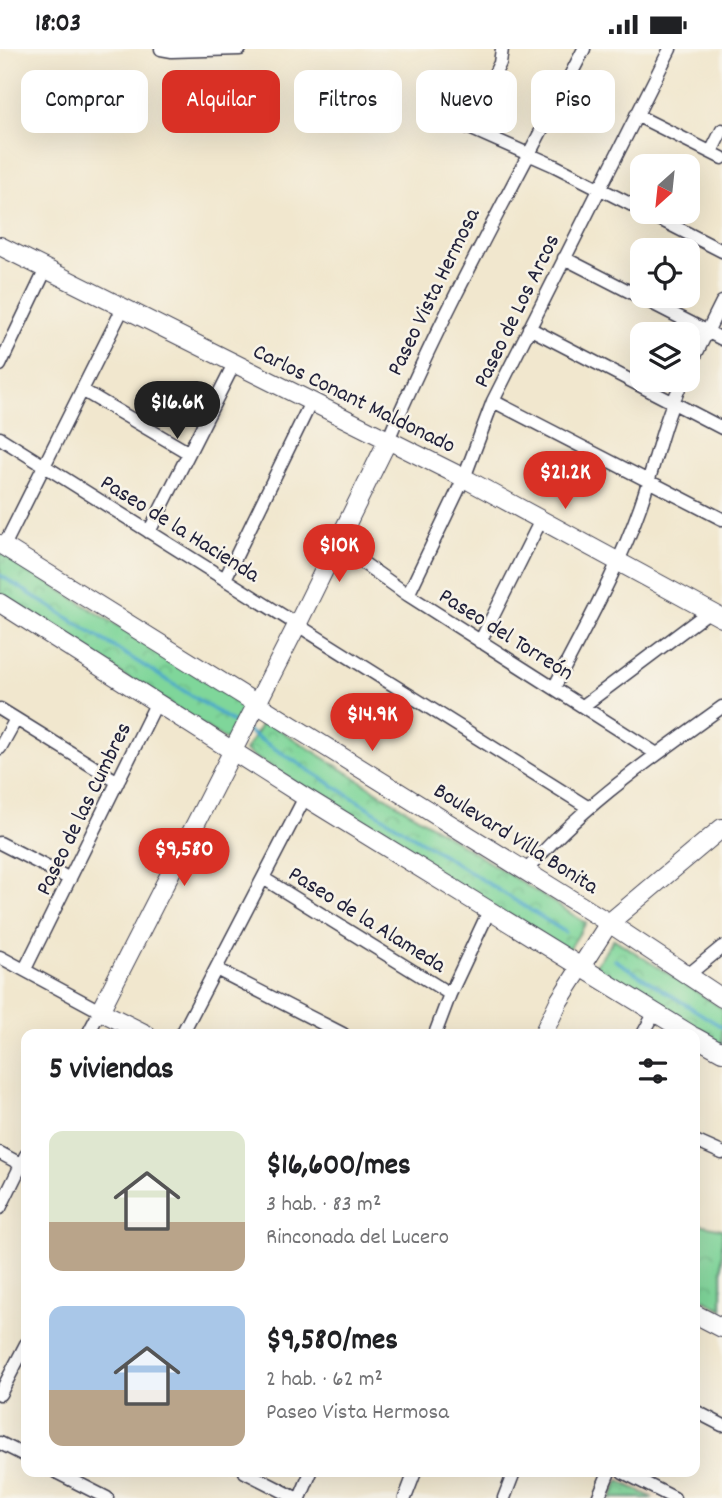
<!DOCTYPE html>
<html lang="es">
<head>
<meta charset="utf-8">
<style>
	body { margin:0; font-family:Dekko,sans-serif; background:#f6f6f6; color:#202124; height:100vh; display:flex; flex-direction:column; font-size:26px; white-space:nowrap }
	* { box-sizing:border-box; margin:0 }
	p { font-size:23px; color:#757577 }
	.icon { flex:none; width:38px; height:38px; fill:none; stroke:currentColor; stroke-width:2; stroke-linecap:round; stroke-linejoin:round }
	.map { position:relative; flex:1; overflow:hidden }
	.drawer { position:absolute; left:21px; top:980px; width:679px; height:448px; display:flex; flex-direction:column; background:#fff; border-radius:14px; box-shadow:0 7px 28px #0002 }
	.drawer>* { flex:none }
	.guide { position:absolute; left:21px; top:21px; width:681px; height:63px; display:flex; gap:14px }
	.needle { width:46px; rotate:207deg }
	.buttons { position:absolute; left:630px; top:105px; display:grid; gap:14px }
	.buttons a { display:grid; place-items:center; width:70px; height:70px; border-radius:14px; background:#fff; box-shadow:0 7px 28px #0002; font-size:35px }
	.price { position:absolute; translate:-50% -60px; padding:0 16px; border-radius:24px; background:#d93025; color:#fff; font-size:23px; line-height:46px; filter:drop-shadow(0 2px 4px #0008) }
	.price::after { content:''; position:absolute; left:50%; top:42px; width:21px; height:16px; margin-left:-10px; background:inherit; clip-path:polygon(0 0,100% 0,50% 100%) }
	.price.selected { background:#222; color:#fff }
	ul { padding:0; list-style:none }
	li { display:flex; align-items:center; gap:21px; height:175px; padding:0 28px }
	li span { display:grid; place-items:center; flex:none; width:196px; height:140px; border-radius:14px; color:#555 }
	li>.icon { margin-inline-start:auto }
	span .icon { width:84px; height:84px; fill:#fffc; stroke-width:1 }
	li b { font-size:30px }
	h2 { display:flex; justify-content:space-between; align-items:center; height:84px; padding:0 28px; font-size:30px }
	.chip { padding:0 24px; border-radius:14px; background:#fff; box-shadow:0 7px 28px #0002; font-size:24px; line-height:63px }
	.chip.selected { background:#d93025; color:#fff }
	.status { display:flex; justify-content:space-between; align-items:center; height:49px; padding:0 35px; background:#fff; direction:ltr }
	.status svg { height:19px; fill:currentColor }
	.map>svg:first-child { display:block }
	.built { fill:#f0d6bc }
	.park { fill:url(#park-crowns); stroke:#507c6a; stroke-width:2 }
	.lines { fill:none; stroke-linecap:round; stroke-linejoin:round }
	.stream { stroke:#4ba8c9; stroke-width:3.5 }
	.street-casing { stroke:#414051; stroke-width:15 }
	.secondary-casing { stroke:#414051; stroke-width:20 }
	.street { stroke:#fff; stroke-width:12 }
	.secondary { stroke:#fff; stroke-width:18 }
	.labels { text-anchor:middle; stroke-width:5; stroke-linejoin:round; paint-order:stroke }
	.street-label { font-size:23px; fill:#22223b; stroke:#f7f3e8 }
</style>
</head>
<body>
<div class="status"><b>18:03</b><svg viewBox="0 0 49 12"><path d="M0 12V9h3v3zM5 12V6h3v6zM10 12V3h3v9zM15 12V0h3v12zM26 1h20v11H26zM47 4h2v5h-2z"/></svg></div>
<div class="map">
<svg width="722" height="1449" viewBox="0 0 722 1449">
	<defs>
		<pattern id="park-crowns" width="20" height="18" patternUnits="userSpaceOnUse" patternTransform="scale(1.75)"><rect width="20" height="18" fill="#7fd69a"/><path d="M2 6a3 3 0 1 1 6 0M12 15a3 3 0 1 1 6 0" fill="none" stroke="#6db786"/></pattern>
	</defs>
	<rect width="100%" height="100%" fill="#f7f3e8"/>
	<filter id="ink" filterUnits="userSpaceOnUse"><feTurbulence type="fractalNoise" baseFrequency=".0143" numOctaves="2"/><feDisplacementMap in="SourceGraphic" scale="14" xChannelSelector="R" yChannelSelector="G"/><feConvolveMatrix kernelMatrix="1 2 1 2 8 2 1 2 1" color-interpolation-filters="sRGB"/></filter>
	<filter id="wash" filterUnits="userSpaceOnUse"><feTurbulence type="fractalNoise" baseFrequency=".00686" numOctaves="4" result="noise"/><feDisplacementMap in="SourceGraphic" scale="28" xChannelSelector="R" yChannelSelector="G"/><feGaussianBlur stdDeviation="1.57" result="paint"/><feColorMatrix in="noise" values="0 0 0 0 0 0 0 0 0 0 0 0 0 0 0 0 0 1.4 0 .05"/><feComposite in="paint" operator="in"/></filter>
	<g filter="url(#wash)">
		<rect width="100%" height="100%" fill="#f1e7ce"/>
		<path class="built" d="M618,1426L661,1449H608Z"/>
		<path class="park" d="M0,503L246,657L229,693L0,548Z
			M264,671L586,874L566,905L245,702Z
			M614,890L722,959V996L595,917Z
			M695,1174L722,1180V1260L695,1246Z
			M619,1432L653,1449H611Z"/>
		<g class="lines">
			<path class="stream" d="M0,526L238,676
				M247,682L565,883
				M615,911L722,978"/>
		</g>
	</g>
	<g filter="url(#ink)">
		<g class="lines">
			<defs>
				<path id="street" d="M161,0L172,2L240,0
					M438,65L553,116L642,161
					M636,66L722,109
					M483,85L489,55L490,34L500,14L502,0
					M711,103L722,81
					M646,163L722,202
					M564,209L722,290
					M529,279L722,379
					M0,316L46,220
					M688,321L722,253
					M82,341L189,404
					M493,352L722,470
					M0,389L589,759
					M388,391C445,257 517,130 584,0
					M149,483L234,315
					M338,496L408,546L657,705
					M4,497L123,259
					M225,530L311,353
					M408,546L464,429L493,352L670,0
					M480,593L541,471
					M554,639C584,580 618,521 640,458C655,416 663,371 683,331
					M583,657L711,561
					M0,660L118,733
					M0,699L16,670
					M0,794L70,830
					M526,822C581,757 653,708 722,658
					M263,829L450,945
					M0,908L100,962L88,985
					M25,920L157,653
					M216,920L343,985
					M688,926L722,898
					M182,985L305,748
					M435,985L450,945L489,862
					M643,985L654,965
					M695,1092L722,1104
					M0,1104L26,1118
					M0,1159L26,1106
					M0,1345L26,1295
					M695,1362L722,1376
					M0,1394L26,1407
					M56,1423L107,1449
					M245,1423L296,1449
					M623,1423L674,1449
					M300,1449L311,1423
					M405,1449L415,1423
					M504,1449L514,1423
					M598,1449L609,1423"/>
				<path id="secondary" d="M0,197L464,429L722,569
					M0,495L609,874L722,949
					M0,554L305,748L690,985
					M146,985L100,962L297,576L388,391
					M543,985L559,952L609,874L722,779
					M695,988L722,1003
					M695,1265L722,1279"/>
			</defs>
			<use href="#street" class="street-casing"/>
			<use href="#secondary" class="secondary-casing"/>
			<use href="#street" class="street"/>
			<use href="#secondary" class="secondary"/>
		</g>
	</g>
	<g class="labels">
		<g class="street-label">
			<text transform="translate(432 242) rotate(-64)" y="8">Paseo Vista Hermosa</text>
			<text transform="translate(515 261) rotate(-64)" y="8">Paseo de Los Arcos</text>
			<text transform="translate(355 348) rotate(26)" y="8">Carlos Conant Maldonado</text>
			<text transform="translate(181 478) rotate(32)" y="8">Paseo de la Hacienda</text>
			<text transform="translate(507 584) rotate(32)" y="8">Paseo del Torreón</text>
			<text transform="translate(82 759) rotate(-64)" y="8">Paseo de las Cumbres</text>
			<text transform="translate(517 788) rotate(32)" y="8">Boulevard Villa Bonita</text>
			<text transform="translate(368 869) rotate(32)" y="8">Paseo de la Alameda</text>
		</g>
	</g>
</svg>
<div class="buttons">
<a><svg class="needle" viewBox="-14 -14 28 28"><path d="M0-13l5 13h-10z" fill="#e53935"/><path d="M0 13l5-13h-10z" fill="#757577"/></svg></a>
<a><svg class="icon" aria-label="locate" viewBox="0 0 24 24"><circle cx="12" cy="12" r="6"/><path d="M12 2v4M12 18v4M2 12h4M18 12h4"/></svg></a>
<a><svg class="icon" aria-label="layers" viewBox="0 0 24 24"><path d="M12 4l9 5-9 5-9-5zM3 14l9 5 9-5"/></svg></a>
</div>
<b class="price selected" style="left:177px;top:392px">$16.6K</b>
<b class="price" style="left:565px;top:462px">$21.2K</b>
<b class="price" style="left:339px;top:535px">$10K</b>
<b class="price" style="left:372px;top:704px">$14.9K</b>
<b class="price" style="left:184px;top:839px">$9,580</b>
<div class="guide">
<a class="chip">Comprar</a>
<a class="chip selected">Alquilar</a>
<a class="chip">Filtros</a>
<a class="chip">Nuevo</a>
<a class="chip">Piso</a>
</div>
<section class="drawer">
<h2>5 viviendas<svg class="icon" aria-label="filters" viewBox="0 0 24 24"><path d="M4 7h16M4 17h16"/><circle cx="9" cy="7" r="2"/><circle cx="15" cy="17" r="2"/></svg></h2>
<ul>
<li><span style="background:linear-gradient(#dfe7d0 65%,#b9a48a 0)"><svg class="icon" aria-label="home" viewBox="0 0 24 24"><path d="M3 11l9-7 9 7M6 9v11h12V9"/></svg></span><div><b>$16,600/mes</b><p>3 hab. · 83 m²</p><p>Rinconada del Lucero</p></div></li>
<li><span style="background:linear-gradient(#a9c7e8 60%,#b9a48a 0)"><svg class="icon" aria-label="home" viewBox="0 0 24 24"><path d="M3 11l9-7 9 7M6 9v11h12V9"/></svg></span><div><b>$9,580/mes</b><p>2 hab. · 62 m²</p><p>Paseo Vista Hermosa</p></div></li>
</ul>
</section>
</div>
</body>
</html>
